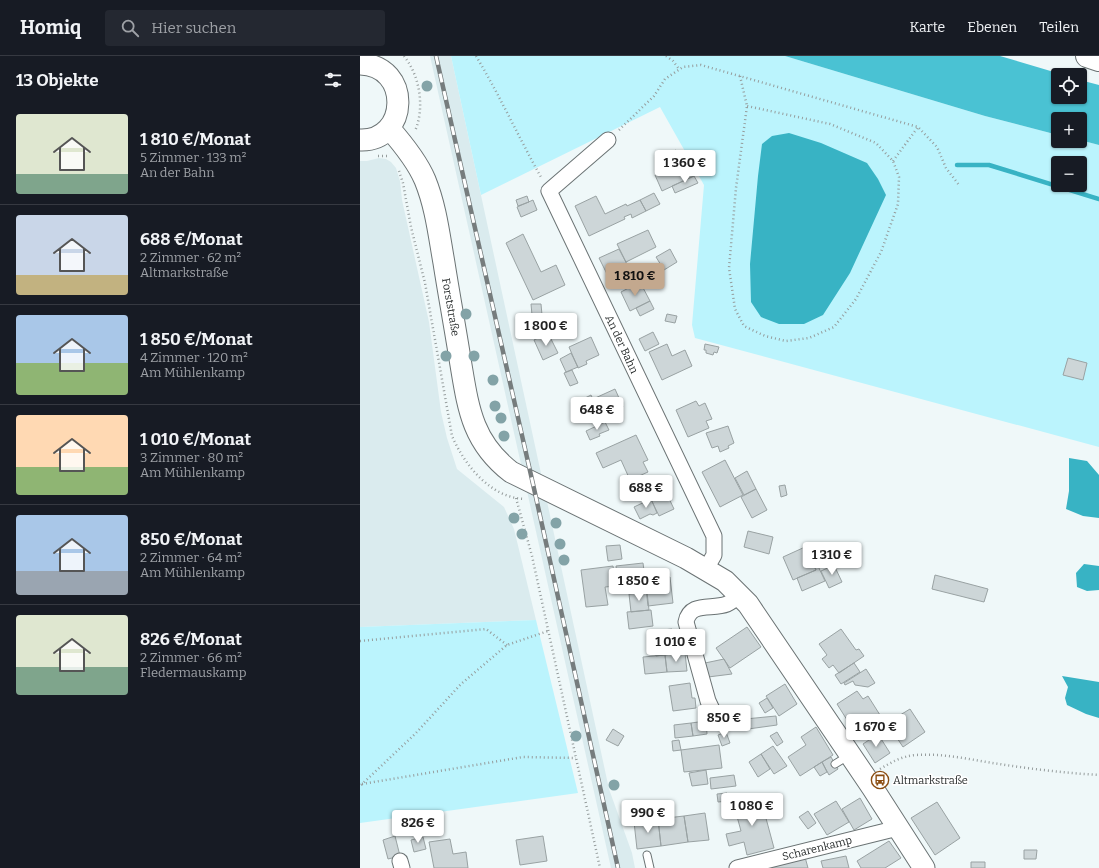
<!DOCTYPE html>
<html lang="de">
<head>
<meta charset="utf-8">
<style>
	body { margin:0; font-family:Bitter,serif; background:#242831; color:#f1f3f6; height:100vh; display:flex; flex-direction:column; font-size:15px; white-space:nowrap }
	* { box-sizing:border-box; margin:0 }
	p { font-size:13px; color:#9ea1a6 }
	.icon { flex:none; width:22px; height:22px; fill:none; stroke:currentColor; stroke-width:2; stroke-linecap:round; stroke-linejoin:round }
	.map { position:relative; flex:1; overflow:hidden }
	.side { display:flex; flex-direction:column; background:#171b24; width:360px }
	.side>* { flex:none }
	.controls { position:absolute; left:691px; top:12px; display:grid; gap:8px }
	.controls a { display:grid; place-items:center; width:36px; height:36px; border-radius:4px; background:#171b24; box-shadow:0 1px 3px #0004; font-size:20px }
	.price { position:absolute; translate:-50% -34px; padding:0 9px; border-radius:4px; background:#fff; color:#222; font-size:13px; line-height:26px; filter:drop-shadow(0 1px 2px #0008) }
	.price::after { content:''; position:absolute; left:50%; top:24px; width:12px; height:9px; margin-left:-6px; background:inherit; clip-path:polygon(0 0,100% 0,50% 100%) }
	.price.selected { background:#c3a88e; color:#111 }
	ul { padding:0; list-style:none }
	li { display:flex; align-items:center; gap:12px; height:100px; padding:0 16px }
	li+li { border-top:1px solid #363941 }
	li span { display:grid; place-items:center; flex:none; width:112px; height:80px; border-radius:4px; color:#555 }
	li>.icon { margin-inline-start:auto }
	span .icon { width:48px; height:48px; fill:#fffc; stroke-width:1 }
	li b { font-size:17px }
	h2 { display:flex; justify-content:space-between; align-items:center; height:48px; padding:0 16px; font-size:17px }
	header { display:flex; align-items:center; gap:24px; box-sizing:border-box; height:56px; padding:0 20px; background:#171b24; border-bottom:1px solid #363941 }
	header strong { font-size:19px }
	nav { display:flex; gap:22px; margin-inline-start:auto; font-size:14px }
	.search { width:280px; height:36px; background:#242831; display:flex; align-items:center; gap:10px; box-sizing:border-box; padding:0 14px; border-radius:4px; color:#9ea1a6; font-size:15px }
	main { display:flex; flex:1; min-height:0 }
	.map>svg:first-child { display:block }
	.built { fill:#daebee }
	.green { fill:#bbf4fd; fill-rule:evenodd }
	.forest { fill:#4ac2d3 }
	.water { fill:#38b3c4 }
	.lines { fill:none; stroke-linecap:round; stroke-linejoin:round }
	.stream { stroke:#38b3c4; stroke-width:4.5 }
	.building { fill:#cdd6d8; stroke:#99a2a3 }
	.service-casing { stroke:#6b7374; stroke-width:9 }
	.minor-casing { stroke:#6b7374; stroke-width:17 }
	.secondary-casing { stroke:#6b7374; stroke-width:23 }
	.motorway-casing { stroke:#6b7374; stroke-width:24 }
	.path { stroke:#969d9d; stroke-width:2.5; stroke-dasharray:1 3; stroke-linecap:butt }
	.service { stroke:#fff; stroke-width:7 }
	.minor { stroke:#fff; stroke-width:15 }
	.secondary { stroke:#fff; stroke-width:21 }
	.motorway { stroke:#fff; stroke-width:22 }
	.rail-casing { stroke:#767c7d; stroke-width:4.5 }
	.rail { stroke:#fff; stroke-width:3; stroke-dasharray:9; stroke-linecap:butt }
	.tree { fill:#83a3a7 }
	.labels { text-anchor:middle; stroke-width:3; stroke-linejoin:round; paint-order:stroke }
	.street-label { font-size:11px; fill:#2a2e2e; stroke:#fff }
	.poi-label { font-size:11px; fill:#2a2e2e; stroke:#fff; text-anchor:start }
</style>
</head>
<body>
<header>
<strong>Homiq</strong>
<div class="search"><svg class="icon" aria-label="search" viewBox="0 0 24 24"><circle cx="10" cy="10" r="6"/><path d="M15 15l6 6"/></svg>Hier suchen</div>
<nav><a>Karte</a><a>Ebenen</a><a>Teilen</a></nav>
</header>
<main>
<section class="side">
<h2>13 Objekte<svg class="icon" aria-label="filters" viewBox="0 0 24 24"><path d="M4 7h16M4 17h16"/><circle cx="9" cy="7" r="2"/><circle cx="15" cy="17" r="2"/></svg></h2>
<ul>
<li><span style="background:linear-gradient(#dfe7d0 75%,#7fa58c 0)"><svg class="icon" aria-label="home" viewBox="0 0 24 24"><path d="M3 11l9-7 9 7M6 9v11h12V9"/></svg></span><div><b>1 810 €/Monat</b><p>5 Zimmer · 133 m²</p><p>An der Bahn</p></div></li>
<li><span style="background:linear-gradient(#c9d6e8 75%,#c2b280 0)"><svg class="icon" aria-label="home" viewBox="0 0 24 24"><path d="M3 11l9-7 9 7M6 9v11h12V9"/></svg></span><div><b>688 €/Monat</b><p>2 Zimmer · 62 m²</p><p>Altmarkstraße</p></div></li>
<li><span style="background:linear-gradient(#a9c7e8 60%,#8fb573 0)"><svg class="icon" aria-label="home" viewBox="0 0 24 24"><path d="M3 11l9-7 9 7M6 9v11h12V9"/></svg></span><div><b>1 850 €/Monat</b><p>4 Zimmer · 120 m²</p><p>Am Mühlenkamp</p></div></li>
<li><span style="background:linear-gradient(#ffd9b3 65%,#8fb573 0)"><svg class="icon" aria-label="home" viewBox="0 0 24 24"><path d="M3 11l9-7 9 7M6 9v11h12V9"/></svg></span><div><b>1 010 €/Monat</b><p>3 Zimmer · 80 m²</p><p>Am Mühlenkamp</p></div></li>
<li><span style="background:linear-gradient(#a9c7e8 70%,#9aa5b1 0)"><svg class="icon" aria-label="home" viewBox="0 0 24 24"><path d="M3 11l9-7 9 7M6 9v11h12V9"/></svg></span><div><b>850 €/Monat</b><p>2 Zimmer · 64 m²</p><p>Am Mühlenkamp</p></div></li>
<li><span style="background:linear-gradient(#dfe7d0 65%,#7fa58c 0)"><svg class="icon" aria-label="home" viewBox="0 0 24 24"><path d="M3 11l9-7 9 7M6 9v11h12V9"/></svg></span><div><b>826 €/Monat</b><p>2 Zimmer · 66 m²</p><p>Fledermauskamp</p></div></li>
</ul>
</section>
<div class="map">
<svg width="739" height="812" viewBox="0 0 739 812">
	<rect width="100%" height="100%" fill="#eff8f9"/>
	<path class="built" d="M70,0H91L249,733L272,797L275,812H251Z
		M19,102L26,103L31,106L36,112L40,125L42,144L69,266L81,356L87,382L97,413L144,451L154,473L176,564L0,571V105H7Z"/>
	<path class="green" d="M91,0H425L625,60L698,79V85L720,84L739,89V391L335,282L332,269L344,129L300,51L121,139ZM698,107H720V129H698Z
		M176,564L218,737L0,767V571Z"/>
	<path class="forest" d="M425,0H640L704,19H698V41H720V24L739,29V89L720,84V63H698V79L625,60Z"/>
	<path class="water" d="M429,77L461,87L507,107L518,123L526,139L490,217L463,259L444,268H419L401,261L391,246L390,208L398,120L402,88L412,80Z
		M709,402L727,405L739,419V462L723,460L706,453L709,435Z
		M724,508L739,510V534L727,535L717,531L716,517Z
		M702,620L739,626V662L726,658L707,649L705,642L708,631Z"/>
	<g class="lines">
		<path class="stream" d="M597,109H629L739,143"/>
	</g>
	<path class="building" d="M316,94L322,106L327,103L334,120L302,135L295,119L305,114L299,102Z
		M334,120L338,127L315,137L312,130Z
		M294,137L300,148L286,155L280,144Z
		M167,140L169,146L158,150L156,144Z
		M236,140L245,158L266,148L267,150L280,144L286,155L272,162L271,158L264,161L265,163L229,180L215,150Z
		M173,144L177,154L161,161L157,151Z
		M288,174L296,191L266,206L257,188Z
		M163,178L181,216L196,209L205,229L173,244L146,187Z
		M259,193L271,216L251,226L239,202Z
		M310,193L317,206L304,214L296,201Z
		M280,226L290,245L270,255L261,236Z
		M290,245L294,253L280,260L276,252Z
		M171,248H181L182,259H172Z
		M307,258L317,260L315,267L305,265Z
		M293,276L299,288L285,295L279,283Z
		M188,277L198,297L183,304L174,284Z
		M231,281L239,299L226,305L227,308L218,312L209,291Z
		M307,288L312,300L325,294L332,310L302,324L289,296Z
		M345,288L359,291L357,297L354,296L353,299L346,297V294H344Z
		M211,297L218,311L206,316L200,303Z
		M708,302L727,307L723,324L703,319Z
		M212,314L218,327L210,330L204,317Z
		M255,333L263,351L257,354L259,358L250,361V359L242,363L233,343Z
		M231,339L237,352L227,357L221,344Z
		M336,345L339,350L345,347L352,363L346,365L349,372L328,381L316,354Z
		M245,366L249,374L239,378L240,380L230,384L226,375Z
		M368,370L374,387L368,390L369,392L360,396L358,390L352,392L346,377Z
		M276,379L288,404L283,406L288,416L270,424L261,404L243,412L236,397Z
		M365,404L383,439L360,451L342,416Z
		M387,415L396,433L384,439L375,422Z
		M425,429L427,439L421,441L419,430Z
		M396,433L407,454L392,462L381,441Z
		M305,434L314,453L299,460L290,441Z
		M291,443L297,457L293,459L290,458L280,463L274,451Z
		M388,475L413,481L409,498L384,491Z
		M260,489L262,503L248,505L246,490Z
		M445,491L456,514L433,524L423,501Z
		M283,507L285,522L258,526L256,510Z
		M474,509L482,526L469,532L461,515Z
		M253,510L256,530L245,531L248,549L226,551L221,514Z
		M458,510L465,525L442,535L437,522L456,514L455,512Z
		M575,519L628,533L624,546L572,533Z
		M310,521L313,547L288,550L285,524Z
		M287,536L289,554L271,556L269,538Z
		M291,554L293,570L269,573L267,556Z
		M387,571L401,591L370,612L356,592Z
		M312,573V580H318L319,597L296,600L293,575Z
		M481,573L496,594L499,593L504,600L479,617L473,609L469,612L462,603L467,599L459,588Z
		M319,597H325L327,615L307,616L305,599Z
		M305,599L307,616L285,618L283,601Z
		M364,603L372,618L348,621L345,607Z
		M494,607L500,616L481,628L475,619Z
		M506,613L515,627L508,631L495,629L493,625L485,629L484,627Z
		M330,627L332,642H335L336,652L313,655L309,630Z
		M425,628L437,648L419,660L406,640Z
		M497,635L503,643L508,640L520,659L515,662L520,669L499,683L477,648Z
		M407,642L413,652L405,657L399,647Z
		M550,653L565,676L543,691L527,667Z
		M416,660L417,669L381,674L375,664Z
		M346,665L347,678L333,680L331,667Z
		M331,667L333,680L315,682L314,669Z
		M456,671L473,699L440,720L428,701L446,689L441,681Z
		M253,673L264,680L258,690L246,684Z
		M366,676L370,687L362,690L358,679Z
		M417,676L423,686L417,690L410,680Z
		M518,678L530,697L515,707L503,688Z
		M319,684L321,694L313,695L312,685Z
		M359,689L362,712L324,716L321,694Z
		M413,690L427,710L414,718L401,698Z
		M401,698L410,713L398,721L389,706Z
		M471,701L478,713L469,719L462,706Z
		M462,706L467,716L460,720L454,711Z
		M346,714L348,728L332,730L329,717Z
		M374,719L376,730L351,733L350,722Z
		M367,737L368,745L358,746L357,738Z
		M400,740L414,792L387,799L384,786L369,790L366,778L381,775L373,746Z
		M500,742L512,763L494,774L482,753Z
		M476,745L489,766L467,779L454,758Z
		M577,746L600,782L575,799L551,762Z
		M448,755L456,767L448,773L439,761Z
		M345,757L349,784L328,786L324,760Z
		M324,760L328,786L301,790L298,763Z
		M298,763L301,790L277,793L274,766Z
		M35,780L40,800L28,803L23,784Z
		M183,780L187,805L160,809L156,784Z
		M63,781L66,793L54,796L51,784Z
		M90,783L93,798L106,796L108,812H74L69,786Z
		M529,785L541,802L525,812H501L497,805Z
		M664,794H677L676,803H664Z
		M486,800L489,812H463L461,805Z
		M445,801L448,812H407Z
		M611,806H625V812H611Z"/>
	<g class="lines">
		<defs>
			<path id="service" d="M475,708L488,700
				M287,799L290,812"/>
			<path id="minor" d="M248,84L189,135L354,480V499L346,513
				M357,664L348,645L326,566C330,545 352,554 367,548C372,546 376,542 380,538
				M40,805L42,812
				M377,812L538,772"/>
			<path id="secondary" d="M0,8C52,9 49,86 0,84
				M29,72C43,88 57,105 65,124C76,151 79,179 84,207C89,239 95,271 100,303C108,350 111,385 151,416L326,502L365,525L388,548L512,731L564,812"/>
			<path id="motorway" d="M727,0L739,4"/>
		</defs>
		<use href="#service" class="service-casing"/>
		<use href="#minor" class="minor-casing"/>
		<use href="#secondary" class="secondary-casing"/>
		<use href="#motorway" class="motorway-casing"/>
		<path class="path" d="M44,0C60,20 65,52 55,75
			M116,0C140,40 159,82 182,123
			M306,0L313,5L319,13
			M380,20L387,50L376,132L369,212L375,253L384,270L405,280L426,285L449,282L474,271L496,243L521,196L538,148L539,121L533,105L516,87L470,68L387,50
			M259,74L294,40L305,23L323,11L341,9L558,71L577,91L586,112L599,129
			M18,100H30
			M533,105L558,71
			M39,115L43,127L51,171L65,227L92,380C105,410 131,442 165,443
			M156,442L172,500L240,812
			M0,585L126,573L147,589
			M520,713C532,706 542,700 556,699C584,697 612,704 639,708C672,713 705,717 739,719
			M2,728L163,701L216,702
			M1,729L56,677L101,628L147,589L188,575"/>
		<use href="#service" class="service"/>
		<use href="#minor" class="minor"/>
		<use href="#secondary" class="secondary"/>
		<use href="#motorway" class="motorway"/>
		<defs>
			<path id="rail" d="M76,0L173,428L258,812"/>
		</defs>
		<use href="#rail" class="rail-casing"/>
		<use href="#rail" class="rail"/>
	</g>
	<g class="tree">
		<circle cx="67" cy="30" r="5.5"/>
		<circle cx="106" cy="258" r="5.5"/>
		<circle cx="86" cy="300" r="5.5"/>
		<circle cx="114" cy="300" r="5.5"/>
		<circle cx="133" cy="324" r="5.5"/>
		<circle cx="135" cy="350" r="5.5"/>
		<circle cx="141" cy="362" r="5.5"/>
		<circle cx="144" cy="380" r="5.5"/>
		<circle cx="154" cy="462" r="5.5"/>
		<circle cx="196" cy="467" r="5.5"/>
		<circle cx="162" cy="478" r="5.5"/>
		<circle cx="200" cy="488" r="5.5"/>
		<circle cx="204" cy="504" r="5.5"/>
		<circle cx="216" cy="680" r="5.5"/>
		<circle cx="254" cy="729" r="5.5"/>
	</g>
	<defs>
		<symbol id="bus-ring" viewBox="-11 -11 22 22"><circle r="9.5" fill="#fff" stroke="#8a4c10" stroke-width="1.5"/><path d="M-5-6H5V4H4V6H2V4H-2V6H-4V4H-5ZM-3.5-4V0h7V-4ZM-3.5 1.2v1.5H-2V1.2ZM2 1.2v1.5H3.5V1.2Z" fill="#8a4c10"/></symbol>
	</defs>
	<g fill-rule="evenodd">
		<use href="#bus-ring" x="510" y="714" width="20" height="20"/>
	</g>
	<g class="labels">
		<g class="street-label">
			<text transform="translate(91 251) rotate(80)" y="4">Forststraße</text>
			<text transform="translate(262 288) rotate(65)" y="4">An der Bahn</text>
			<text transform="translate(457 792) rotate(-14)" y="4">Scharenkamp</text>
		</g>
		<g class="poi-label">
			<text x="533" y="728">Altmarkstraße</text>
		</g>
	</g>
</svg>
<div class="controls">
<a><svg class="icon" aria-label="locate" viewBox="0 0 24 24"><circle cx="12" cy="12" r="6"/><path d="M12 2v4M12 18v4M2 12h4M18 12h4"/></svg></a>
<a>+</a>
<a>−</a>
</div>
<b class="price" style="left:325px;top:128px">1 360 €</b>
<b class="price selected" style="left:275px;top:241px">1 810 €</b>
<b class="price" style="left:186px;top:291px">1 800 €</b>
<b class="price" style="left:237px;top:375px">648 €</b>
<b class="price" style="left:286px;top:453px">688 €</b>
<b class="price" style="left:472px;top:520px">1 310 €</b>
<b class="price" style="left:279px;top:546px">1 850 €</b>
<b class="price" style="left:316px;top:607px">1 010 €</b>
<b class="price" style="left:364px;top:683px">850 €</b>
<b class="price" style="left:516px;top:692px">1 670 €</b>
<b class="price" style="left:392px;top:771px">1 080 €</b>
<b class="price" style="left:288px;top:778px">990 €</b>
<b class="price" style="left:58px;top:788px">826 €</b>
</div>
</main>
</body>
</html>
